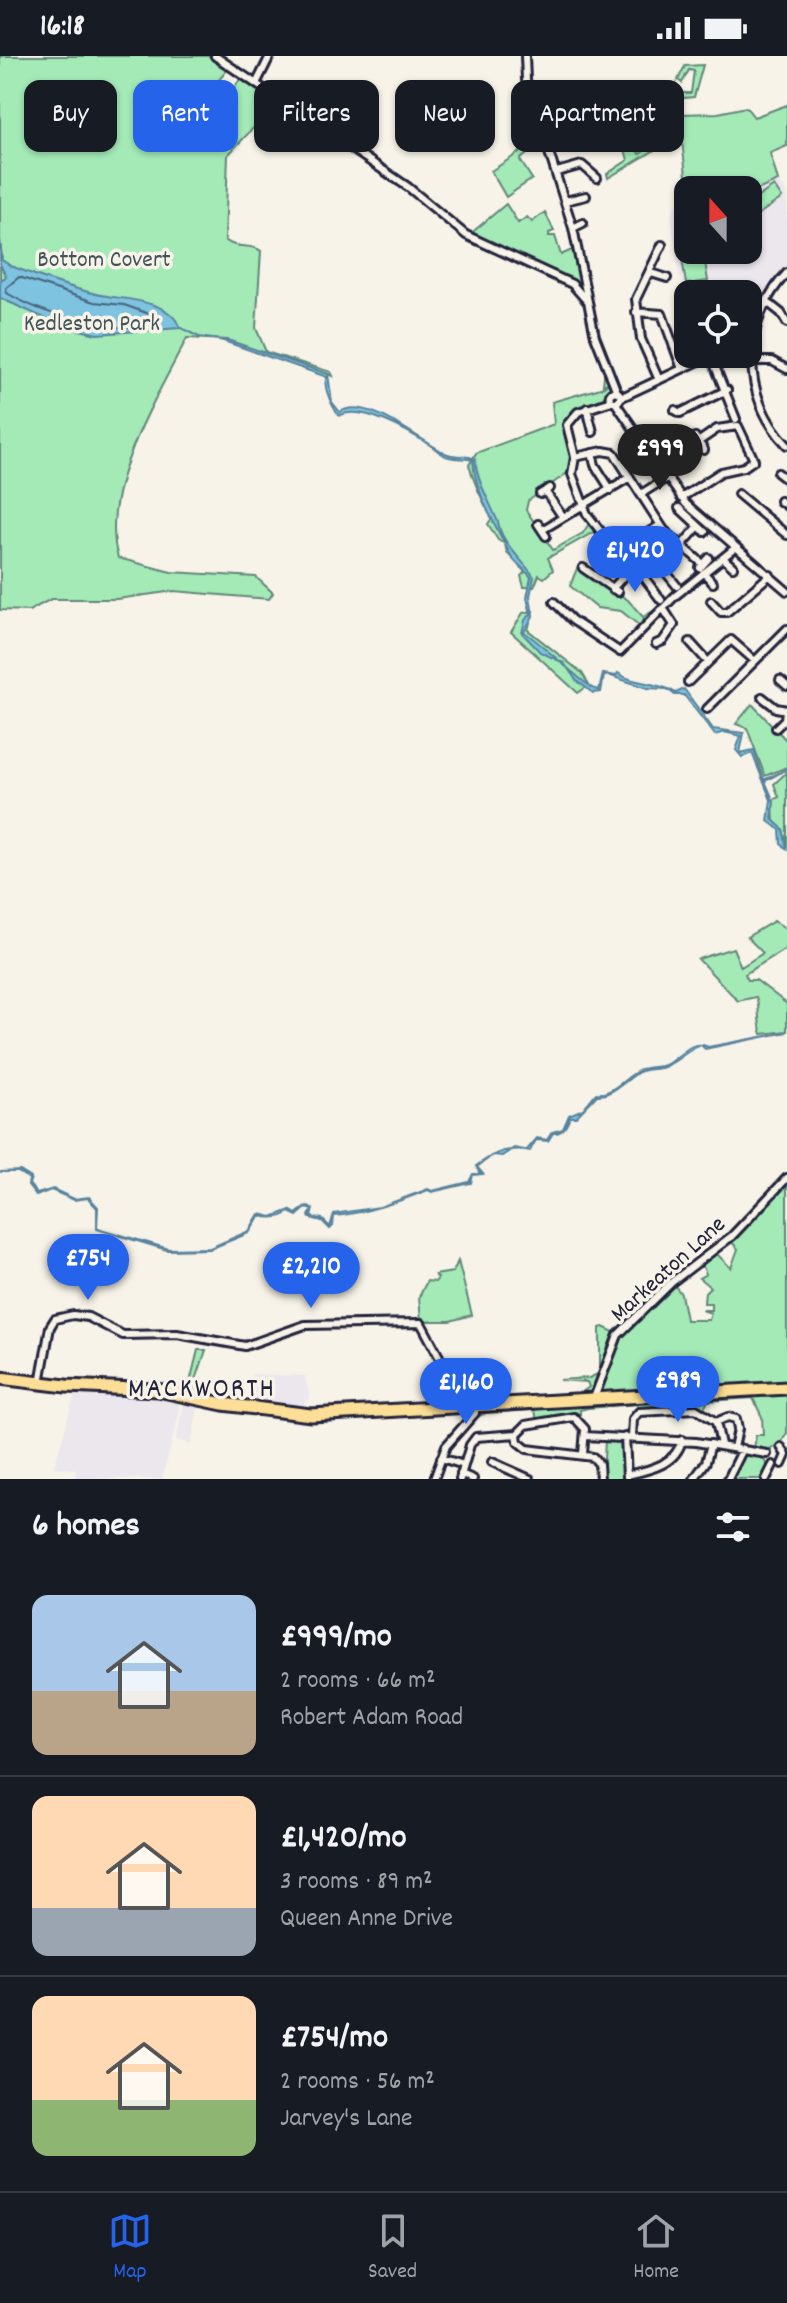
<!DOCTYPE html>
<html lang="en">
<head>
<meta charset="utf-8">
<style>
	body { margin:0; font-family:Dekko,sans-serif; background:#20242c; color:#f1f3f6; height:100vh; display:flex; flex-direction:column; font-size:30px; white-space:nowrap }
	* { box-sizing:border-box; margin:0 }
	p { font-size:26px; color:#9ea1a6 }
	.icon { flex:none; width:44px; height:44px; fill:none; stroke:currentColor; stroke-width:2; stroke-linecap:round; stroke-linejoin:round }
	.map { position:relative; height:1423px; overflow:hidden }
	.details { display:flex; flex-direction:column; background:#171b24; flex:1 }
	.details>* { flex:none }
	.top-card { position:absolute; left:24px; top:24px; width:740px; height:72px; display:flex; gap:16px }
	.needle { width:52px; rotate:339deg }
	.buttons { position:absolute; left:674px; top:120px; display:grid; gap:16px }
	.buttons a { display:grid; place-items:center; width:88px; height:88px; border-radius:16px; background:#171b24; box-shadow:0 2px 6px #0004; font-size:40px }
	.price { position:absolute; translate:-50% -68px; padding:0 18px; border-radius:28px; background:#2563eb; color:#fff; font-size:26px; line-height:52px; filter:drop-shadow(0 2px 4px #0008) }
	.price::after { content:''; position:absolute; left:50%; top:48px; width:24px; height:18px; margin-left:-12px; background:inherit; clip-path:polygon(0 0,100% 0,50% 100%) }
	.price.selected { background:#222; color:#fff }
	ul { padding:0; list-style:none }
	li { display:flex; align-items:center; gap:24px; height:200px; padding:0 32px }
	li+li { border-top:2px solid #363941 }
	li span { display:grid; place-items:center; flex:none; width:224px; height:160px; border-radius:16px; color:#555 }
	li>.icon { margin-inline-start:auto }
	span .icon { width:96px; height:96px; fill:#fffc; stroke-width:1 }
	li b { font-size:34px }
	h2 { display:flex; justify-content:space-between; align-items:center; height:96px; padding:0 32px; font-size:34px }
	.pill { padding:0 28px; border-radius:16px; background:#171b24; box-shadow:0 2px 6px #0004; font-size:28px; line-height:72px }
	.pill.selected { background:#2563eb; color:#fff }
	.status { display:flex; justify-content:space-between; align-items:center; height:56px; padding:0 40px; background:#171b24; direction:ltr }
	.status svg { height:22px; fill:currentColor }
	.dock { display:flex; justify-content:space-around; align-items:center; height:112px; border-top:2px solid #363941; background:#171b24; font-size:22px; color:#9ea1a6 }
	.dock a { display:grid; justify-items:center; gap:4px }
	.dock .selected { color:#2563eb }
	.map>svg:first-child { display:block }
	.built { fill:#ece6ed }
	.green { fill:#a3eab7; stroke:#628679; stroke-width:2 }
	.water { fill:#7ec3df; stroke:#59839d; stroke-width:2 }
	.lines { fill:none; stroke-linecap:round; stroke-linejoin:round }
	.shore { stroke:#47627d; stroke-width:2 }
	.stream { stroke:#59839d; stroke-width:2 }
	.minor-casing { stroke:#22223b; stroke-width:12 }
	.highway-casing { stroke:#22223b; stroke-width:17 }
	.minor { stroke:#f7f3e8; stroke-width:6 }
	.highway { stroke:#fcde96; stroke-width:11 }
	.labels { text-anchor:middle; stroke-width:7; stroke-linejoin:round; paint-order:stroke }
	.park-label { font-size:24px; fill:#42545a; stroke:#f7f3e8 }
	.street-label { font-size:24px; fill:#22223b; stroke:#f7f3e8 }
	.quarter-label { font-size:28px; letter-spacing:2px; fill:#22223b; stroke:#f7f3e8 }
</style>
</head>
<body>
<div class="status"><b>16:18</b><svg viewBox="0 0 49 12"><path d="M0 12V9h3v3zM5 12V6h3v6zM10 12V3h3v9zM15 12V0h3v12zM26 1h20v11H26zM47 4h2v5h-2z"/></svg></div>
<div class="map">
<svg width="787" height="1423" viewBox="0 0 787 1423">
	<rect width="100%" height="100%" fill="#f7f3e8"/>
	<filter id="ink" filterUnits="userSpaceOnUse"><feTurbulence type="fractalNoise" baseFrequency=".0125" numOctaves="2"/><feDisplacementMap in="SourceGraphic" scale="16" xChannelSelector="R" yChannelSelector="G"/><feConvolveMatrix kernelMatrix="1 2 1 2 8 2 1 2 1" color-interpolation-filters="sRGB"/></filter>
	<g filter="url(#ink)">
		<path class="built" d="M778,125L787,137V210L764,237L763,246L748,252V238H688V246L679,217L671,159L675,149H688V194H748V138Z
			M252,1318L305,1320L310,1343L305,1345L303,1356L247,1350Z
			M76,1334L153,1336L179,1342V1358L162,1423H75L76,1413L54,1411Z
			M185,1343L199,1347L191,1389L176,1383Z"/>
		<path class="green" d="M0,0H211L228,13L214,30L229,41L240,23L275,40L258,67L228,99L225,184C236,194 251,187 261,195L256,272L266,296L331,316L333,320L227,284L187,282C157,341 98,435 118,502L171,516L256,521L273,537L269,543L174,535L117,543H51L29,555L0,554Z
			M703,9L694,41L673,43L663,89L608,122L607,118L628,104L612,47L617,49L630,88L640,98L658,84L661,54L676,28L678,37H691L694,15L689,14L682,27L678,24L685,10Z
			M787,49V90L770,97L778,125L748,138V134H688V137L679,58L718,57L746,51L754,61Z
			M525,93L528,97L520,104L532,123L506,141L491,115Z
			M774,130L782,142L753,162L748,148Z
			M506,148L518,167L527,161L532,166L545,156L554,175L549,177V180H555L561,199L576,192L581,226H570L469,179Z
			M688,190V194H703L708,225L686,228L680,191Z
			M605,310L611,329L607,340L570,357L564,368L572,404L570,415L528,445L526,454L553,494L583,477L590,466L597,474L548,502L553,514L544,522L539,519L534,531H524L521,520L525,516L507,497L505,488L498,484L488,468L492,462C483,446 474,427 469,409L476,397L554,368L552,346L604,331L608,327L603,329Z
			M578,510L628,544L643,561L658,552L641,571L621,555L597,552L570,530Z
			M533,555L528,574L582,617L589,629L578,637L511,576L523,557Z
			M752,648L787,685V711L765,720L747,672L736,668Z
			M787,716V791L783,773L774,767L773,744L779,741L774,728Z
			M774,865L787,873V892L745,918L748,924H756L787,948V975L762,978C757,964 760,949 756,941L738,945L698,903L733,892L741,911L763,897L747,881Z
			M787,1125V1330L598,1337L617,1286L670,1231L675,1230L681,1238L686,1264H709L711,1257L702,1254H711V1247H704L705,1236L710,1231L699,1222L706,1218L703,1211L697,1210L714,1195L731,1212L738,1193L730,1184Z
			M458,1205L472,1259L450,1265H421L419,1241L427,1225L435,1226L438,1222L435,1219L453,1216Z
			M603,1271L618,1278L590,1337L578,1339L589,1331L587,1326L559,1324L589,1322L600,1317V1272Z
			M198,1294H206L195,1327L200,1334L212,1333L215,1345L187,1338Z
			M787,1335V1377L781,1387L766,1395L754,1393L756,1379H763L762,1361L753,1342L708,1345L703,1354L637,1355V1348L588,1352L580,1354V1362L537,1365L535,1354L486,1357L470,1364L485,1352Z
			M605,1383L622,1386L625,1423H603Z
			M746,1397L763,1401L769,1414L762,1423H730Z"/>
		<path class="water" d="M0,182L2,204L11,210C39,221 68,231 96,238C121,244 170,242 180,272L97,278L62,270L0,242V224L6,221L0,208Z
			M227,284L328,318L332,346L340,356C367,339 420,385 445,397C455,402 466,398 475,403C477,426 489,444 498,466C501,487 522,503 534,521L530,540L533,560L524,576C540,585 589,635 599,634L603,618L616,620L618,617C634,629 657,625 676,637L684,633L713,673L744,677L740,697L754,694L764,724L787,713L765,725L774,746L772,763L783,773L787,793L781,788L780,774L768,765L771,744L752,697L742,701L736,694L741,680L724,676L715,679L684,639H675L667,633L647,632L608,619L604,620L601,636L593,637L576,624L564,607L540,596L522,577L525,564L531,558L527,542L531,521C525,514 513,505 510,498C497,472 474,435 473,404C465,402 457,403 449,401C442,400 438,394 433,391C410,376 361,347 339,360C331,349 322,328 327,321L223,285Z
			M787,976L705,993L701,989C686,994 680,1004 664,1011C656,1014 647,1012 639,1016C627,1023 612,1040 597,1039L576,1061H570C567,1069 563,1078 553,1077L548,1085L536,1084L530,1095L514,1092L502,1100L493,1099L477,1111L483,1118L473,1119L471,1127L432,1136L428,1134C397,1146 368,1157 334,1160L333,1170L330,1173L322,1165L310,1162L309,1160L312,1154L306,1152L297,1160L289,1156C281,1163 269,1162 260,1160L249,1177L210,1193L167,1194L97,1173V1152L88,1142L74,1144L51,1134L36,1140L28,1130L29,1123L18,1116H0L20,1115L31,1122L29,1128L37,1138L53,1133L74,1143L89,1141L98,1151L97,1172L169,1193L210,1192L249,1175L259,1158L272,1161L290,1154L296,1158L307,1150L313,1153L311,1161L322,1163L330,1171L334,1158L380,1151L428,1133L432,1135L469,1126L473,1118H480L476,1110C494,1097 505,1092 527,1094L537,1082L547,1084L552,1076L563,1073L569,1059L583,1053L596,1037C612,1040 626,1020 640,1014C647,1010 657,1012 665,1009C680,1002 691,982 708,991Z"/>
		<g class="lines">
			<path class="shore" d="M19,221L94,246L124,249L155,260L156,264C119,284 41,258 7,237L6,232Z"/>
			<path class="stream" d="M181,272L199,281L226,285"/>
			<defs>
				<path id="minor" d="M215,0L408,131L466,179L572,228L587,245
					M525,0L526,24L573,172L595,280L617,336
					M256,28L270,0
					M557,116L582,109L597,122
					M565,145L586,140
					M573,172L583,167
					M651,217L667,222
					M787,217C741,265 740,341 787,389
					M767,246L781,257L787,267
					M636,256L662,258L682,313
					M711,300L736,363
					M750,305H772L787,313
					M659,324L641,283L636,243L662,189
					M609.5 341a5.5 5.5 0 1 1 11 0a5.5 5.5 0 1 1-11 0Z
					M620,342L714,298
					M612,345L578,356L567,369L575,401L572,418L587,458L630,513L645,510L677,486
					M615,346L686,448L787,535
					M587,352L593,376
					M675,354L680,357L727,334
					M695,381L704,394
					M639,391L648,405
					M592,397L595,409L611,434
					M575,401L603,395L614,397L664,474L703,508
					M624,411L644,399
					M778,417L787,424
					M545,435L562,460
					M540,438L550,432
					M641,438L668,421
					M738,438L787,479
					M681,442L721,416L744,411L754,404L738,370L717,373L698,386
					M780,445L787,450
					M679,452L705,476
					M538,468L546,480
					M542,474L630,421
					M682,489L698,471
					M616,497L660,469
					M723,502L733,511
					M655,503L677,530
					M583,512L618,536
					M700,512L709,502
					M638,513L661,544
					M704,517L713,527
					M612,533L630,513
					M711,545L721,556H727L770,519
					M554,546L572,564L620,596L675,540L735,492
					M690,586L708,606
					M656,588L663,585L674,569L663,552
					M780,624L787,630
					M688,626L731,584L755,605
					M762,641L776,652L787,654
					M707,653L787,573
					M776,672L785,663L786,654
					M40,1327L50,1271L55,1263L73,1259L88,1261L123,1279L177,1278L245,1290L305,1269L421,1267L465,1349
					M594,1342L618,1279L672,1226L732,1180L787,1122
					M716,1366L728,1361L736,1363L738,1373L734,1392
					M517,1378L518,1386L527,1393L593,1401L599,1408L600,1423
					M517,1378L526,1369L574,1361L585,1373L583,1398
					M585,1380L696,1386L767,1398
					M625,1381L627,1421
					M632,1381L633,1363L639,1356L696,1353L716,1366L721,1389
					M781,1391L786,1399L782,1408
					M441,1402L464,1409
					M492,1406L530,1423
					M461,1418L473,1423
					M627,1419C649,1414 676,1409 682,1384
					M434,1423L446,1390L475,1357V1343
					M460,1423L470,1389L476,1381L517,1378
					M694,1423L706,1406L711,1388
					M728,1423L743,1393
					M766,1423L773,1409"/>
				<path id="highway" d="M0,1322L66,1330L158,1334L223,1348L311,1359L787,1332"/>
			</defs>
			<use href="#minor" class="minor-casing"/>
			<use href="#highway" class="highway-casing"/>
			<use href="#minor" class="minor"/>
			<use href="#highway" class="highway"/>
		</g>
	</g>
	<g class="labels">
		<g class="park-label">
			<text x="104" y="210">Bottom Covert</text>
			<text x="92" y="274">Kedleston Park</text>
		</g>
		<g class="street-label">
			<text transform="translate(667 1212) rotate(-42)" y="8">Markeaton Lane</text>
		</g>
		<g class="quarter-label">
			<text x="202" y="1340">MACKWORTH</text>
		</g>
	</g>
</svg>
<div class="buttons">
<a><svg class="needle" viewBox="-14 -14 28 28"><path d="M0-13l5 13h-10z" fill="#e53935"/><path d="M0 13l5-13h-10z" fill="#9ea1a6"/></svg></a>
<a><svg class="icon" aria-label="locate" viewBox="0 0 24 24"><circle cx="12" cy="12" r="6"/><path d="M12 2v4M12 18v4M2 12h4M18 12h4"/></svg></a>
</div>
<b class="price selected" style="left:660px;top:436px">£999</b>
<b class="price" style="left:635px;top:538px">£1,420</b>
<b class="price" style="left:88px;top:1246px">£754</b>
<b class="price" style="left:311px;top:1254px">£2,210</b>
<b class="price" style="left:678px;top:1368px">£989</b>
<b class="price" style="left:466px;top:1370px">£1,160</b>
<div class="top-card">
<a class="pill">Buy</a>
<a class="pill selected">Rent</a>
<a class="pill">Filters</a>
<a class="pill">New</a>
<a class="pill">Apartment</a>
</div>
</div>
<section class="details">
<h2>6 homes<svg class="icon" aria-label="filters" viewBox="0 0 24 24"><path d="M4 7h16M4 17h16"/><circle cx="9" cy="7" r="2"/><circle cx="15" cy="17" r="2"/></svg></h2>
<ul>
<li><span style="background:linear-gradient(#a9c7e8 60%,#b9a48a 0)"><svg class="icon" aria-label="home" viewBox="0 0 24 24"><path d="M3 11l9-7 9 7M6 9v11h12V9"/></svg></span><div><b>£999/mo</b><p>2 rooms · 66 m²</p><p>Robert Adam Road</p></div></li>
<li><span style="background:linear-gradient(#ffd9b3 70%,#9aa5b1 0)"><svg class="icon" aria-label="home" viewBox="0 0 24 24"><path d="M3 11l9-7 9 7M6 9v11h12V9"/></svg></span><div><b>£1,420/mo</b><p>3 rooms · 89 m²</p><p>Queen Anne Drive</p></div></li>
<li><span style="background:linear-gradient(#ffd9b3 65%,#8fb573 0)"><svg class="icon" aria-label="home" viewBox="0 0 24 24"><path d="M3 11l9-7 9 7M6 9v11h12V9"/></svg></span><div><b>£754/mo</b><p>2 rooms · 56 m²</p><p>Jarvey's Lane</p></div></li>
</ul>
</section>
<nav class="dock">
<a class="selected"><svg class="icon" aria-label="map" viewBox="0 0 24 24"><path d="M3 6l6-2 6 2 6-2v14l-6 2-6-2-6 2zM9 4v14M15 6v14"/></svg>Map</a>
<a><svg class="icon" aria-label="saved" viewBox="0 0 24 24"><path d="M7 4h10v16l-5-4-5 4z"/></svg>Saved</a>
<a><svg class="icon" aria-label="home" viewBox="0 0 24 24"><path d="M3 11l9-7 9 7M6 9v11h12V9"/></svg>Home</a>
</nav>
</body>
</html>
